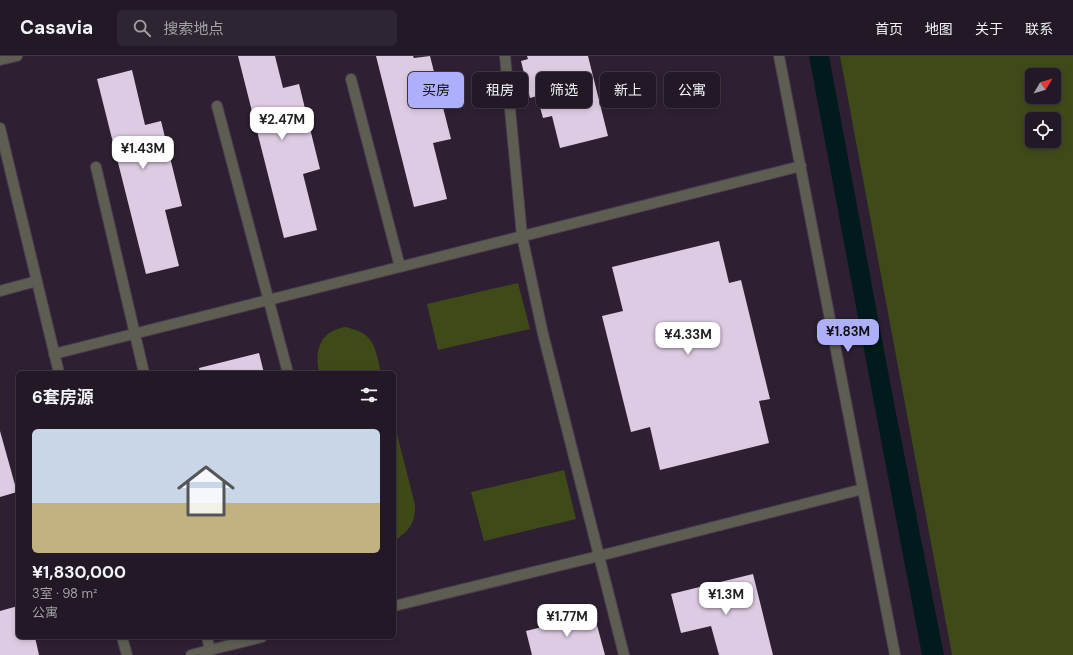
<!DOCTYPE html>
<html lang="zh">
<head>
<meta charset="utf-8">
<style>
	body { margin:0; font-family:"DM Sans","Noto Sans SC",sans-serif; background:#2e2532; color:#f1f3f6; height:100vh; display:flex; flex-direction:column; font-size:15px; white-space:nowrap }
	* { box-sizing:border-box; margin:0 }
	p { font-size:13px; color:#a2a0a7 }
	.icon { flex:none; width:22px; height:22px; fill:none; stroke:currentColor; stroke-width:2; stroke-linecap:round; stroke-linejoin:round }
	.map { position:relative; flex:1; overflow:hidden }
	.side { position:absolute; left:16px; top:315px; width:380px; height:268px; display:flex; flex-direction:column; background:#221826; border-radius:6px; box-shadow:0 2px 6px #0003,0 0 0 1px #3f3743 }
	.side>* { flex:none }
	.banner { position:absolute; left:408px; top:16px; width:380px; height:36px; display:flex; gap:8px }
	.needle { width:26px; rotate:52deg }
	.tools { position:absolute; left:1025px; top:12px; display:grid; gap:8px }
	.tools a { display:grid; place-items:center; width:36px; height:36px; border-radius:6px; background:#221826; box-shadow:0 2px 6px #0003,0 0 0 1px #3f3743; font-size:20px }
	.price { position:absolute; translate:-50% -34px; padding:0 9px; border-radius:8px; background:#fff; color:#222; font-size:13px; line-height:26px; filter:drop-shadow(0 1px 2px #0008) }
	.price::after { content:''; position:absolute; left:50%; top:24px; width:12px; height:9px; margin-left:-6px; background:inherit; clip-path:polygon(0 0,100% 0,50% 100%) }
	.price.on { background:#adaffb; color:#111 }
	ul { padding:0; list-style:none }
	li { display:grid; align-content:center; gap:8px; height:212px; padding:0 16px }
	li+li { border-top:1px solid #3f3743 }
	li span { display:grid; place-items:center; height:124px; border-radius:6px; color:#555 }
	li>.icon { margin-inline-start:auto }
	span .icon { width:72px; height:72px; fill:#fffc; stroke-width:1 }
	li b { font-size:17px }
	h2 { display:flex; justify-content:space-between; align-items:center; height:48px; padding:0 16px; font-size:17px }
	.pill { padding:0 14px; border-radius:6px; background:#221826; box-shadow:0 2px 6px #0003,0 0 0 1px #3f3743; font-size:14px; line-height:36px }
	.pill.on { background:#adaffb; color:#111 }
	header { display:flex; align-items:center; gap:24px; box-sizing:border-box; height:56px; padding:0 20px; background:#221826; border-bottom:1px solid #3f3743 }
	header strong { font-size:19px }
	nav { display:flex; gap:22px; margin-inline-start:auto; font-size:14px }
	.search { width:280px; height:36px; background:#2e2532; display:flex; align-items:center; gap:10px; box-sizing:border-box; padding:0 14px; border-radius:6px; color:#a2a0a7; font-size:15px }
	.map>svg:first-child { display:block }
	.green { fill:#3f4a19; fill-rule:evenodd }
	.water { fill:#011a1c }
	.building { fill:#ddcbe3 }
	.lines { fill:none; stroke-linecap:round; stroke-linejoin:round }
	.minor-casing { stroke:#4a3d4e; stroke-width:12 }
	.minor { stroke:#5e5d52; stroke-width:10 }
</style>
</head>
<body>
<header>
<strong>Casavia</strong>
<div class="search"><svg class="icon" aria-label="search" viewBox="0 0 24 24"><circle cx="10" cy="10" r="6"/><path d="M15 15l6 6"/></svg>搜索地点</div>
<nav><a>首页</a><a>地图</a><a>关于</a><a>联系</a></nav>
</header>
<div class="map">
<svg width="1073" height="599" viewBox="0 0 1073 599">
	<rect width="100%" height="100%" fill="#2e2032"/>
	<path class="green" d="M840,0H1073V599H952ZM1032,19H1054V41H1032ZM1032,63H1054V85H1032Z
		M518,227L530,273L438,294L427,248Z
		M345,271C375,277 375,291 381,317H319C316,302 316,283 333,275C336,273 341,272 345,271Z
		M394,366L415,449C415,468 410,473 396,484H394Z
		M564,414L576,463L484,485L471,436Z"/>
	<path class="water" d="M809,0H829L892,337L944,599H922L875,352Z"/>
	<path class="building" d="M238,0H275L283,32L299,28L320,113L303,118L317,174L284,182Z
		M376,0H413L414,2L430,0L451,83L433,87L447,143L414,151Z
		M527,0H588L608,80L560,92L552,60L543,62L537,40L530,42L521,5L528,3Z
		M132,14L145,69L161,65L182,150L165,154L179,210L146,218L97,23Z
		M719,185L729,227L741,224L770,343L759,345L769,387L660,414L650,371L631,376L602,260L623,255L612,211Z
		M259,297L264,317H200L199,312Z
		M0,375L17,436L0,441Z
		M753,518L773,599H719L711,570L681,577L671,538Z
		M18,550V581H35L39,599H0V555Z
		M594,558L605,599H532L526,575Z"/>
	<g class="lines">
		<defs>
			<path id="minor" d="M505,0L522,180L543,278L624,599
				M779,0L895,599
				M0,4L17,0
				M351,23L400,211
				M217,50L288,317
				M0,72L59,317
				M96,111L144,317
				M0,235L37,225
				M54,298L801,110
				M394,550L599,500L863,433
				M122,581L127,599
				M210,594L262,581
				M191,599L210,594L207,581"/>
		</defs>
		<use href="#minor" class="minor-casing"/>
		<use href="#minor" class="minor"/>
	</g>
</svg>
<div class="tools">
<a><svg class="needle" viewBox="-14 -14 28 28"><path d="M0-13l5 13h-10z" fill="#e53935"/><path d="M0 13l5-13h-10z" fill="#a2a0a7"/></svg></a>
<a><svg class="icon" aria-label="locate" viewBox="0 0 24 24"><circle cx="12" cy="12" r="6"/><path d="M12 2v4M12 18v4M2 12h4M18 12h4"/></svg></a>
</div>
<b class="price" style="left:282px;top:85px">¥2.47M</b>
<b class="price" style="left:143px;top:114px">¥1.43M</b>
<b class="price on" style="left:848px;top:297px">¥1.83M</b>
<b class="price" style="left:688px;top:300px">¥4.33M</b>
<b class="price" style="left:726px;top:560px">¥1.3M</b>
<b class="price" style="left:567px;top:582px">¥1.77M</b>
<div class="banner">
<a class="pill on">买房</a>
<a class="pill">租房</a>
<a class="pill">筛选</a>
<a class="pill">新上</a>
<a class="pill">公寓</a>
</div>
<section class="side">
<h2>6套房源<svg class="icon" aria-label="filters" viewBox="0 0 24 24"><path d="M4 7h16M4 17h16"/><circle cx="9" cy="7" r="2"/><circle cx="15" cy="17" r="2"/></svg></h2>
<ul>
<li><span style="background:linear-gradient(#c9d6e8 60%,#c2b280 0)"><svg class="icon" aria-label="home" viewBox="0 0 24 24"><path d="M3 11l9-7 9 7M6 9v11h12V9"/></svg></span><div><b>¥1,830,000</b><p>3室 · 98 m²</p><p>公寓</p></div></li>
</ul>
</section>
</div>
</body>
</html>
